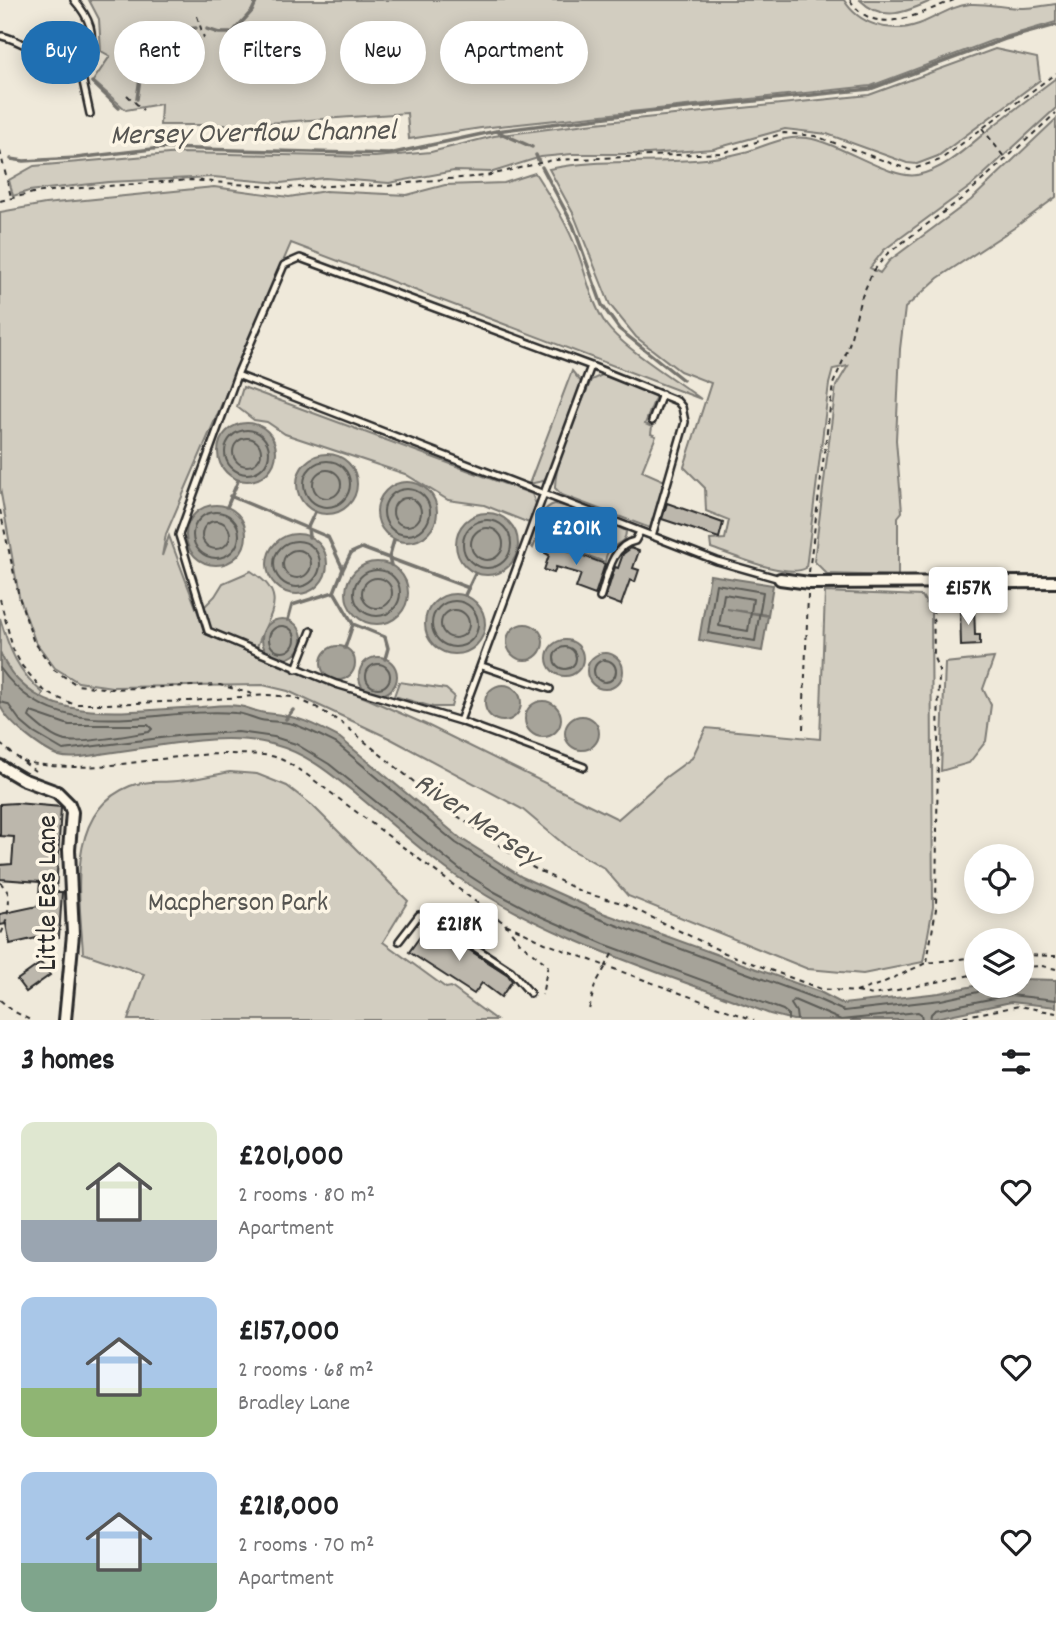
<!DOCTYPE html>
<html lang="en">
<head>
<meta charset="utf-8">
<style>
	body { margin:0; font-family:Dekko,sans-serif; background:#f6f6f6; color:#202124; height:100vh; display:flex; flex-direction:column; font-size:26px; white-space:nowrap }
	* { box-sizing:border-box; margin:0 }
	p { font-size:23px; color:#757577 }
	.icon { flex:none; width:38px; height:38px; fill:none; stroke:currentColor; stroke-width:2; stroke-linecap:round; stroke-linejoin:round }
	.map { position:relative; height:1020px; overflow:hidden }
	.side { display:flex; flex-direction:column; background:#fff; flex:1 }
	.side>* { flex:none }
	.banner { position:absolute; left:21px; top:21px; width:700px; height:63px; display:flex; gap:14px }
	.buttons { position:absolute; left:964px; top:844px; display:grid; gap:14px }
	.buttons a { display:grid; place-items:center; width:70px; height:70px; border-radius:50%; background:#fff; box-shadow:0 4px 18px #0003; font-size:35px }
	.price { position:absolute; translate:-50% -60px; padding:0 16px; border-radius:7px; background:#fff; color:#222; font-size:23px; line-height:46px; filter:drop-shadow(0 2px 4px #0008) }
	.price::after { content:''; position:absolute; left:50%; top:42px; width:21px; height:16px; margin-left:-10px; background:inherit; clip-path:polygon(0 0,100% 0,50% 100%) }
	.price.current { background:#1f6fb2; color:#fff }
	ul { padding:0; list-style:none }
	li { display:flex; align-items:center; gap:21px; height:175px; padding:0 21px }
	li span { display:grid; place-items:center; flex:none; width:196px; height:140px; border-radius:14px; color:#555 }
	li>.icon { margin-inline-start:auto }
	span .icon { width:84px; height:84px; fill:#fffc; stroke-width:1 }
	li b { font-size:30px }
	h2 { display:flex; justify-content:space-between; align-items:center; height:84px; padding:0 21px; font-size:30px }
	.pill { padding:0 24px; border-radius:32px; background:#fff; box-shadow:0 4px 18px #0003; font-size:24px; line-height:63px }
	.pill.current { background:#1f6fb2; color:#fff }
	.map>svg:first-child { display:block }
	.green { fill:#d2cdc0; stroke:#7e7c76; stroke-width:2 }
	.water { fill:#a6a399; stroke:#75736d; stroke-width:2 }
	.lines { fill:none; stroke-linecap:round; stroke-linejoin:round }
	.shore { stroke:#5c5b57; stroke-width:2 }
	.stream { stroke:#75736d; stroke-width:3.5 }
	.building { fill:#bcb7ac; stroke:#2b2b2b; stroke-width:2 }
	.lane-casing { stroke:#2b2b2b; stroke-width:10 }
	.street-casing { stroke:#2b2b2b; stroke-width:16 }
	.path { stroke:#2b2b2b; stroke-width:2; stroke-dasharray:5 5; stroke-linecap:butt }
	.lane { stroke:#fcf5e5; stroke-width:5 }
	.street { stroke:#fcf5e5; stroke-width:10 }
	.labels { text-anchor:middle; stroke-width:7; stroke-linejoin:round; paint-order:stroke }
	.street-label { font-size:28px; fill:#2b2b2b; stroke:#fcf5e5 }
	.park-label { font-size:28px; fill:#555450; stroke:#fcf5e5 }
	.water-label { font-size:30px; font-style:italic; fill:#565552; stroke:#fcf5e5 }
</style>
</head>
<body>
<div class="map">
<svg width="1056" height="1020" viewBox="0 0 1056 1020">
	<rect width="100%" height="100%" fill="#efe9da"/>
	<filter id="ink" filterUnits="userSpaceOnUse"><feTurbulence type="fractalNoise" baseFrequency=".0143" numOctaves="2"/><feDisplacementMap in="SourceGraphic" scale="14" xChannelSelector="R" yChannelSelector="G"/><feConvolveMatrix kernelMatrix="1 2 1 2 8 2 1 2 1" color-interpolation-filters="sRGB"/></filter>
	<g filter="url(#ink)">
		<path class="green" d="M89,0H844C859,25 891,34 919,24C936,18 951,6 970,4C988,3 1006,8 1024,8C1034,8 1046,5 1056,4V22L991,41L871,86L481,128L409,139L407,113L240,125H160L161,104L126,110L93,81L110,56L101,51L99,19Z
			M860,0H933C907,12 883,23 860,0Z
			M995,49L1037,58L1040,80L938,156L917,164L907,163L827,134L785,129L713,149L648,154H572L541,157L493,172L454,171L389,183L325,178L281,183L213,177L109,182L29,191L13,196L9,180L34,166L180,153L375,157L431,152L494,136L586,124L869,95Z
			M1056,78V108L971,186L884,250L870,268L880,273L889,261L971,200L1056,119V197L1014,228L938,278L905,308L900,349L896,440L902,512L898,517V576L827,574L814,561L836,386L848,366L833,369L829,384L806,568C787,579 732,555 711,548L710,540L725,539L729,520L706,511L705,488L684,467L711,383L680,371L636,337L610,305L573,213L549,169C614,155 681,169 745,152C767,146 783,135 807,138C838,142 891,180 917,175C948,169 972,142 997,123C1016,108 1036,93 1056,78Z
			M535,173C551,198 568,225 578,253C587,277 591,301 605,323C620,346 677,381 701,399L291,243L166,534L162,556L169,536L206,634L286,668L366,698L427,725L618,819L666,777L692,758L706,728L820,739L825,592L922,596L931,611L933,907L923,962L863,974L808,969L628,896L604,868L567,847L522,809L391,739L288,691L263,685L112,687L78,682L55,668L35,641L19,596L0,488V212L45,204L214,187L289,197L325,191L407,195L445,185L504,183Z
			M572,371L582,383L548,475L543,481L529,484Z
			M602,375L654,393L655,398L645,424L652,427L651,434L656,436L642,471L665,481L650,528L562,495L555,488C554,462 581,407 591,380Z
			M243,387L532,494L536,504L529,523L484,505L448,500L405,474L285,434L267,422L254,420L237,407Z
			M555,504C568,507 580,508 586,521C580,539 581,548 559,540L557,544L542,539L540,542L536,541L533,548L529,543C535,530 540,507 555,504Z
			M607,521L626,531C626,544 615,543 609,551C606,554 606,558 605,562L583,554L593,526L597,522Z
			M251,571C292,597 267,615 256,650L210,630L203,608L215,596L223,583Z
			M0,618C9,649 18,672 43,693L41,698C25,688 4,671 0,652C0,642 0,629 0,618Z
			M994,658L983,689L991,705L986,741L969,763L941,771L945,663Z
			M399,682L446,689L454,696L451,707H433L394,696Z
			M230,772L257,774L287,786L313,806L408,901L383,942L446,988L451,987L496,1020H128L144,974L83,953C80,898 64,812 130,786C145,780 161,783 177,781C195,780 212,775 230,772Z"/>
		<path class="water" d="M218 452a29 29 0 1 1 58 0a29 29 0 1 1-58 0Z
			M297 484a30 30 0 1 1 60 0a30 30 0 1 1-60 0Z
			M377 512a30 30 0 1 1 60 0a30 30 0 1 1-60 0Z
			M186 535a30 30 0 1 1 60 0a30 30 0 1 1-60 0Z
			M456 544a31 31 0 1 1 62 0a31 31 0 1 1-62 0Z
			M267 564a30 30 0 1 1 60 0a30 30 0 1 1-60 0Z
			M346 593a31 31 0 1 1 62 0a31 31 0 1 1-62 0Z
			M710,575L773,585L768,615L727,609L768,616L762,651L699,640Z
			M425 624a30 30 0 1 1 60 0a30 30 0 1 1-60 0Z
			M262 639a20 20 0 1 1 40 0a20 20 0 1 1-40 0Z
			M507 642a18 18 0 1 1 36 0a18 18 0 1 1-36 0Z
			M547 658a18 18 0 1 1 36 0a18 18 0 1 1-36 0Z
			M321 663a17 17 0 1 1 34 0a17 17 0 1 1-34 0Z
			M0,652C32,732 134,709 201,707C213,706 227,704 239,706C247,707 256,712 265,713C272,714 279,714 286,716C305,719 323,729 340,738L460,838L522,877L600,912L820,992L843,1004L939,993L979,985H1022V979L1056,980V1007L1011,1002L926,1020H793L770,1014C665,973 553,942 459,878C423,853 390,822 356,794C331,774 306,753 275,745C224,730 159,747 107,753C93,755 72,760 59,756C42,750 6,722 0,705C0,696 0,663 0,652Z
			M587 671a18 18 0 1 1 36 0a18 18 0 1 1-36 0Z
			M359 676a19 19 0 1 1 38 0a19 19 0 1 1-38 0Z
			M485 703a18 18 0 1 1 36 0a18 18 0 1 1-36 0Z
			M525 719a18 18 0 1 1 36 0a18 18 0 1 1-36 0Z
			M565 733a17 17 0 1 1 34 0a17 17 0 1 1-34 0Z"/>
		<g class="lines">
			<path class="shore" d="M225 452a22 22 0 1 1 44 0a22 22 0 1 1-44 0Z
				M233 452a14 14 0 1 1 28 0a14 14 0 1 1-28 0Z
				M304 484a23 23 0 1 1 46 0a23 23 0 1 1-46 0Z
				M313 484a14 14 0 1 1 28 0a14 14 0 1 1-28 0Z
				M384 512a23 23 0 1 1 46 0a23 23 0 1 1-46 0Z
				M393 512a14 14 0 1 1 28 0a14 14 0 1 1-28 0Z
				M193 535a23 23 0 1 1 46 0a23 23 0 1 1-46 0Z
				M463 544a24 24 0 1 1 48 0a24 24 0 1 1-48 0Z
				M202 535a14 14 0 1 1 28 0a14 14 0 1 1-28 0Z
				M471 544a16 16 0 1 1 32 0a16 16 0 1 1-32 0Z
				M274 564a23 23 0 1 1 46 0a23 23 0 1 1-46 0Z
				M283 564a14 14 0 1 1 28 0a14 14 0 1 1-28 0Z
				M354 593a23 23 0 1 1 46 0a23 23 0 1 1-46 0Z
				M362 593a15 15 0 1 1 30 0a15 15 0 1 1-30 0Z
				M716,584L763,592L755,641L708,633Z
				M724,594L753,599L748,631L719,626Z
				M432 624a23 23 0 1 1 46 0a23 23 0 1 1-46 0Z
				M441 624a14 14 0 1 1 28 0a14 14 0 1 1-28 0Z
				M269 639a13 13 0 1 1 26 0a13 13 0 1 1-26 0Z
				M554 658a11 11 0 1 1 22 0a11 11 0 1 1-22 0Z
				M594 671a11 11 0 1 1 22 0a11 11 0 1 1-22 0Z
				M366 676a12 12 0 1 1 24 0a12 12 0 1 1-24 0Z
				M0,668C57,750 153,706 235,713C244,713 252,718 261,720C271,722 282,721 293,724C308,729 323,737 337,744L456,843L519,883L597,918L817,999L844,1011L941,1000L978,992L983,985
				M0,702L8,704L21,722L34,733L63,750L185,735L238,732L274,737L296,744L329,764L462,871L493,891L540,916L604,944L783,1010L788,1014V1020
				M31,712L69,725H148L152,729L149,732C129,735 85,744 66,741C53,739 38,725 29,717Z
				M797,1020L796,1012L791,1004L794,1000L841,1020L918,1012L921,1014L922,1020
				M930,1020L931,1014L935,1010L1010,995L1056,1000"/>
			<path class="stream" d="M207,29L219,33H232L252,11L257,0
				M145,69C154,43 168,29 196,28
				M92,82L119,108
				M137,99L140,78
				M496,131L532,147
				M536,155L539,162
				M11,159L24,161L76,158L161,148L389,154L496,131L638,113L870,89L1005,39L1056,25
				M542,167L573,225L602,305L619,329L683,380
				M230,496L328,537L343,569L334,592L292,605L288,620
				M227,507L238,481
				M309,537L308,527L315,512
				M391,565L389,558L394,540
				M343,569L351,553L362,548L469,588
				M335,593L353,624L345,648
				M465,595L475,574
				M353,624L385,637L388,648L385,659
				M286,719L293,710"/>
		</g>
		<path class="building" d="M667,503L723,523L719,538L662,519Z
			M549,543L605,564L595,595L576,588L581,574L556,567L554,573L544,570L549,555L545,553Z
			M631,548L639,551L633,568L639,570L635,582L630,580L621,605L605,599L615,567L618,568L623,554Z
			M974,606L975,635H980V645L961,646L960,607Z
			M16,803L61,807L56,892H62L59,937H41L10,944L6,924L0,925V914L38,906L40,882L0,879V865L12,864L14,837L0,836V804Z
			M429,924L508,975L512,981L501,997L482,983L474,994L409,952Z
			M41,963L50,975L26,992L17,980Z"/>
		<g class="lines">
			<defs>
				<path id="lane" d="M2,36C31,42 60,75 88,57C96,34 90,18 74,0
					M79,63L90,114
					M237,375L717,561L780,579
					M652,421L662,394
					M582,545L594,513
					M600,598C607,578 611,545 635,541L640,532
					M482,666L550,689
					M296,669L311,631
					M460,721L591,366
					M584,767L460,721L336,684L208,631L179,535L237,375L284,265L300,258L591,366L677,401L682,407L685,422L652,536
					M399,941L419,915L428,917L511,971L530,993"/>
				<path id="street" d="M780,579L809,583L1056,582
					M0,766L22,779L57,792L69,804L72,812L69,850L73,934L65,1020"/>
			</defs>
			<use href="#lane" class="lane-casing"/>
			<use href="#street" class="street-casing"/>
			<path class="path" d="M850,0C875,40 922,12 954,0
				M197,16L204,38
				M135,66L146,74L152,76
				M127,95L143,110
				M982,128L1004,157
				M0,151L11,197
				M0,201L33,193L81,188L191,180L282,188L350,185L388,186L423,181L486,176L553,160L722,153L784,133L815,136L910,170L940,160L1056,73
				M0,510L19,597L33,640L54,670L77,685L111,689L220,685L256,695
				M809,572L833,384L848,349L860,301L872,273L887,254L964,197L1056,113
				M0,599L13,649L22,666L42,689L56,697L73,704H106L190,701L267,695L293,697L316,707L342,723L446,808L526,864L584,893L622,903L725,953L821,989L856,992L880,984L926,963L976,957
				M803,729L808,595
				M0,744L35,771
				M22,761C91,778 160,753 230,754C245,755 264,753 278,758C288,762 297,769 306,774L504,923L545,943L606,966L595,985L588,1014
				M0,882C2,885 5,887 7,891C12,899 6,928 0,935
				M505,924L520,943L548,965L542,995
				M612,954L606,966L754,1020
				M1022,955L1056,956
				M927,962L936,909L939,670L934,658L933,595
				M1022,967L1042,966L1056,969
				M857,992L873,995L976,974
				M0,1000L13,1011L30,1020
				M944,1020L1019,1006L1056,1013"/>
			<use href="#lane" class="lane"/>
			<use href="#street" class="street"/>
		</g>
	</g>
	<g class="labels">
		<g class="street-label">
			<text transform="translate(45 893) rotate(-90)" y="10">Little Ees Lane</text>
		</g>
		<g class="park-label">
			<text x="238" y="910">Macpherson Park</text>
		</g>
		<g class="water-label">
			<text transform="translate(253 131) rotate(-1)" y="10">Mersey Overflow Channel</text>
			<text transform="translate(478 818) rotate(34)" y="10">River Mersey</text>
		</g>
	</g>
</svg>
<div class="buttons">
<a><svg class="icon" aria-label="locate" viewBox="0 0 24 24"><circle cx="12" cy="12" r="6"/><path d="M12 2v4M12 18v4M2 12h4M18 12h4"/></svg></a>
<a><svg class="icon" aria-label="layers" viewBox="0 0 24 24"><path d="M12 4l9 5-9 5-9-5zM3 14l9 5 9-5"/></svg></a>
</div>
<b class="price current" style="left:576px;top:567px">£201K</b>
<b class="price" style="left:968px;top:627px">£157K</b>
<b class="price" style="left:459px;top:963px">£218K</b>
<div class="banner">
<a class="pill current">Buy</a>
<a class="pill">Rent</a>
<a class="pill">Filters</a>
<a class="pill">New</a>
<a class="pill">Apartment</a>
</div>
</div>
<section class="side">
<h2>3 homes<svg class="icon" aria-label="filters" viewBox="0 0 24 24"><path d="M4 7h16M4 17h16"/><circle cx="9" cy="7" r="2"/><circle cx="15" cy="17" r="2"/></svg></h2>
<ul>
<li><span style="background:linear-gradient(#dfe7d0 70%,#9aa5b1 0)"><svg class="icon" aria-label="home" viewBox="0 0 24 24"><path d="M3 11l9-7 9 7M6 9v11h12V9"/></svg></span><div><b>£201,000</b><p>2 rooms · 80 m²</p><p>Apartment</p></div><svg class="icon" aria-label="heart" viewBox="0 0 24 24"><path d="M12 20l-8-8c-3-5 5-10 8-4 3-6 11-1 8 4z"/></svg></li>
<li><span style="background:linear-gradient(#a9c7e8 65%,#8fb573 0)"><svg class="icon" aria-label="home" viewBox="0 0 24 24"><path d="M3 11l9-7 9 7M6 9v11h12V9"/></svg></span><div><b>£157,000</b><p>2 rooms · 68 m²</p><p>Bradley Lane</p></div><svg class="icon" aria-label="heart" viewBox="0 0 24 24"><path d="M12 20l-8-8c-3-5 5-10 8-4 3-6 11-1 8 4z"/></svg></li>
<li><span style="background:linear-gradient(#a9c7e8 65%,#7fa58c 0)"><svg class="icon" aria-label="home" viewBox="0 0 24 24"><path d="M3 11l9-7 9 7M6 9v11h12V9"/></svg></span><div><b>£218,000</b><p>2 rooms · 70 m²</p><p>Apartment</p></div><svg class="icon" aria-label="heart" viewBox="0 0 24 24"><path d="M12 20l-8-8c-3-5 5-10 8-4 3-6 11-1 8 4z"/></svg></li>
</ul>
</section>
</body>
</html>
